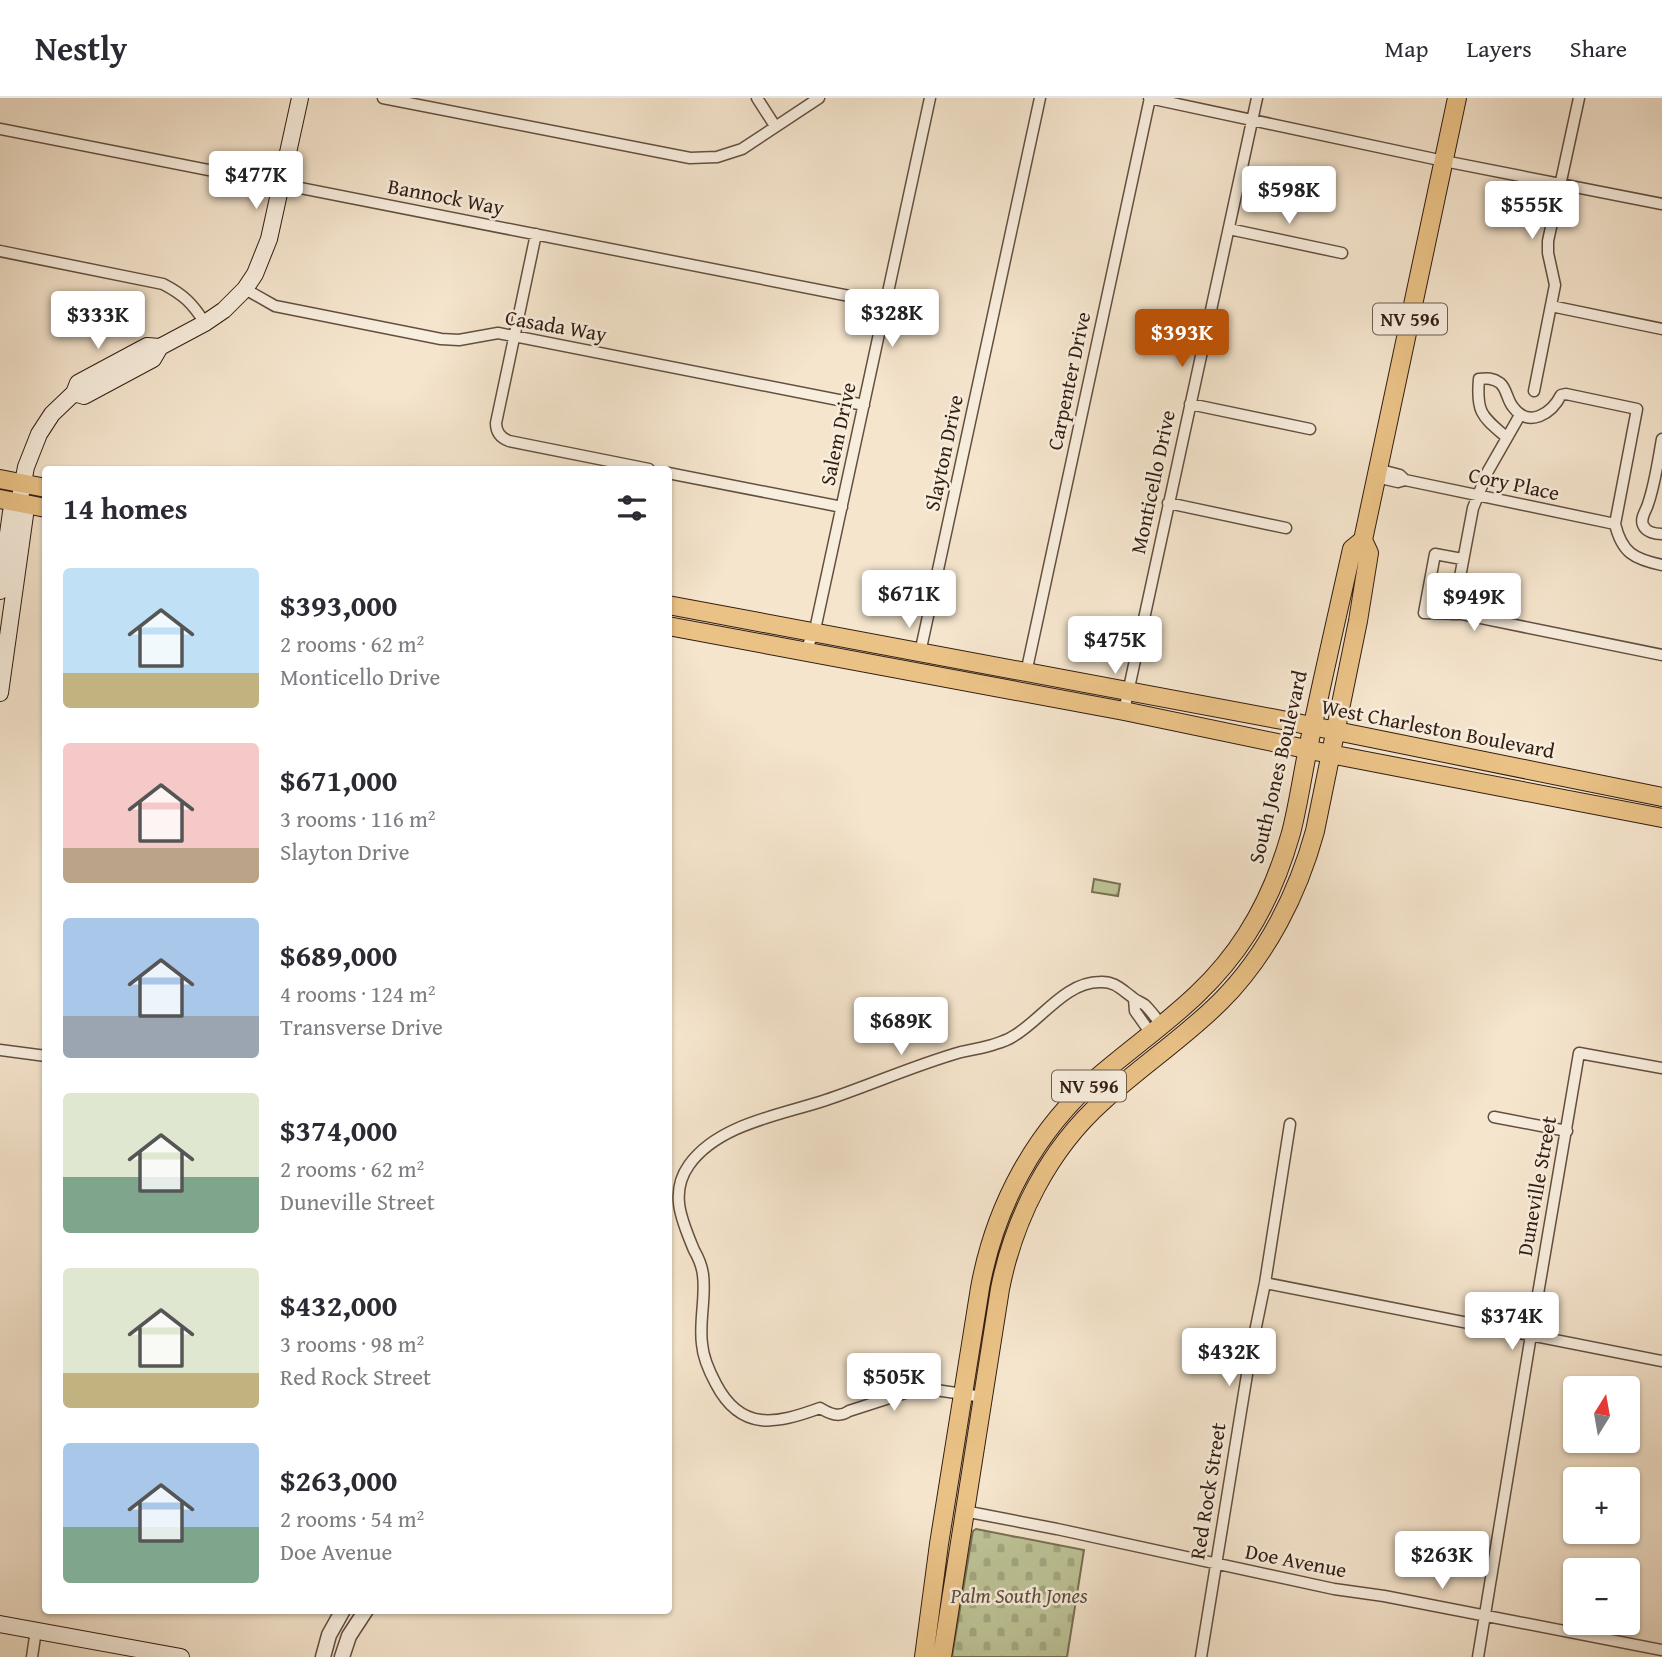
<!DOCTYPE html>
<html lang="en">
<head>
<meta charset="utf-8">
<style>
	body { margin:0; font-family:"Gentium Book Plus",serif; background:#f2f2f3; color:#2b2b33; height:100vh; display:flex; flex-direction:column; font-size:26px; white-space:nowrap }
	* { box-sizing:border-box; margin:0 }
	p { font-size:23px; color:#7c7c81 }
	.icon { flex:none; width:38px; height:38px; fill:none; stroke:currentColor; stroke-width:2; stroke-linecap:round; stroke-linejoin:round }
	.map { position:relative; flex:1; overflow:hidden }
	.panel { position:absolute; left:42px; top:368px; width:630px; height:1148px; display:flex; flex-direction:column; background:#fff; border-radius:7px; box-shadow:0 2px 5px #0004 }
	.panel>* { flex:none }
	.needle { width:46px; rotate:11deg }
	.fabs { position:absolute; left:1563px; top:1278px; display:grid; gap:14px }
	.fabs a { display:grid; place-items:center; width:77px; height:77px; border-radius:7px; background:#fff; box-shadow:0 2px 5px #0004; font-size:35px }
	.price { position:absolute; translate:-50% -60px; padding:0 16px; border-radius:7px; background:#fff; color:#222; font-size:23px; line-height:46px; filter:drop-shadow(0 2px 4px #0008) }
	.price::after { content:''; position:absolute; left:50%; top:42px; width:21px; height:16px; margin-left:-10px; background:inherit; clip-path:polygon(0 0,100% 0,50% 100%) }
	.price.on { background:#b45309; color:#fff }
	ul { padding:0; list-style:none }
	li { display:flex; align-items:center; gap:21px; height:175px; padding:0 21px }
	li span { display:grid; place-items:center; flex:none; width:196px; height:140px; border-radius:7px; color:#555 }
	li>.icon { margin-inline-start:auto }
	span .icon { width:84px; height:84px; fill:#fffc; stroke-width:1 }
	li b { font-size:30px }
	h2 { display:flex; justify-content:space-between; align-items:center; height:84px; padding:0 21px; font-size:30px }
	header { display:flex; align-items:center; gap:42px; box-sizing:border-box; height:98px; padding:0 35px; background:#fff; border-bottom:2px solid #e1e1e2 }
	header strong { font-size:33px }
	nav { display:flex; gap:38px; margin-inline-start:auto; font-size:24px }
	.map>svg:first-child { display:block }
	.grass { fill:url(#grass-tufts); stroke:#787054; stroke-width:2 }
	.cemetery { fill:url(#cemetery-stones); stroke:#787054; stroke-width:2 }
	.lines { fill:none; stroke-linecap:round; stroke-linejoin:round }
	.minor-casing { stroke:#634f41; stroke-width:13 }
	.tertiary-casing { stroke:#634f41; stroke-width:17 }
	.secondary-casing { stroke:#321d12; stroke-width:18 }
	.primary-casing { stroke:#321d12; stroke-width:20 }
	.minor { stroke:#f8eede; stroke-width:10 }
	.tertiary { stroke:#f8eede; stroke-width:14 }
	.secondary { stroke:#f8eede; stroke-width:16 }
	.primary { stroke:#eac286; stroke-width:18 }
	.labels { text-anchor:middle; stroke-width:5; stroke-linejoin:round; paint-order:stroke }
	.shield { fill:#f8eede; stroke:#6d5c4f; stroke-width:2 }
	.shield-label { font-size:19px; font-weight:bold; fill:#321d12 }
	.street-label { font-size:21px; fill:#321d12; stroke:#f8eede }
	.park-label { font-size:21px; font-style:italic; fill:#5c4f3a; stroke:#f8eede }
</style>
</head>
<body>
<header>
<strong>Nestly</strong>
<nav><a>Map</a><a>Layers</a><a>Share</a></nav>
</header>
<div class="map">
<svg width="1662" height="1559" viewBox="0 0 1662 1559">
	<defs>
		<pattern id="grass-tufts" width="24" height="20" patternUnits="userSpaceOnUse" patternTransform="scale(1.75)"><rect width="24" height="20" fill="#bdc497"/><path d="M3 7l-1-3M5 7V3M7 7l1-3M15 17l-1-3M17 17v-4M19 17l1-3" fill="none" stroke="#a3a881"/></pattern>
		<pattern id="cemetery-stones" width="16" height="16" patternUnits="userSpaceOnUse" patternTransform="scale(1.75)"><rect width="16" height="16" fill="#bdc497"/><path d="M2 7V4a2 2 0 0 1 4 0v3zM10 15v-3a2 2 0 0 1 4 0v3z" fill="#a3a881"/></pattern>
	</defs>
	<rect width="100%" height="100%" fill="#f5e5cd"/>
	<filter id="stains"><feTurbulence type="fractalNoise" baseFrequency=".00286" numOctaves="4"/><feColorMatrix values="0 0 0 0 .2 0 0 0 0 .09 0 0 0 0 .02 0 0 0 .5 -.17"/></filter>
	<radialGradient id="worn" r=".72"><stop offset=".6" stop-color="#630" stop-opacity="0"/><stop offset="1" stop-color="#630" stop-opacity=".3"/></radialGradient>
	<path class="grass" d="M1094,781L1120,786L1118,798L1092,794Z"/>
	<path class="cemetery" d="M976,1431L1084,1452L1067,1559H952L972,1438L973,1433Z"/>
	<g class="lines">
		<defs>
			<path id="minor" d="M383,0L690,60L717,59L742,51L819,0
				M757,0L775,28
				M1149,0L1444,63L1662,106
				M0,31L885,205
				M1229,131L1342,155
				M536,136L496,325C496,334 501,340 509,343L649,371
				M0,153L163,186C184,197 192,205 205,225
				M245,191L275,208L441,241L459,242L498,235L864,307
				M1551,208L1662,231
				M1534,293L1555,187L1548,155V143L1579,0
				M1190,306L1310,331
				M1506,339C1482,318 1476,315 1479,281C1487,280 1493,280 1500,285C1507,291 1507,302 1513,309C1529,331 1552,315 1561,297L1566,296L1637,311L1615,426C1622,455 1634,461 1662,467
				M1662,341C1658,363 1655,386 1648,406C1646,413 1640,420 1643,427C1646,434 1655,436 1662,436
				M1377,371L1400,377L1405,382
				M668,375L842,409
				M1376,379L1398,384L1405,382L1615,426
				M1168,405L1286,430
				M1462,461L1435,456L1424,515L1461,516L1662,557
				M1453,516L1473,410L1488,373L1520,317
				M804,554L815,534L816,527L930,0
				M920,555L1040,0
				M1026,575L1150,0
				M1124,613L1257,0
				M1134,901L1135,913L1152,937
				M0,952L46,958
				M1494,1019L1567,1033
				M1265,1185L1662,1263
				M983,1299L929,1291L908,1294L849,1313C839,1320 830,1316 820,1310C776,1326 741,1334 716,1286C709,1273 703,1259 702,1246C699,1223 706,1199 703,1177C702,1168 698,1159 694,1152C682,1123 669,1095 689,1067C718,1026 781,1017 826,1002C871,987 915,967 961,954C971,952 982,950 992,947C998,945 1006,943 1012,939C1040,924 1064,884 1100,884C1114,883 1121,891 1132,899C1136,903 1141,904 1145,907C1151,913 1157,921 1162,928
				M964,1413L1057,1431L1334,1491L1384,1498L1662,1552
				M32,1559L36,1532
				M1201,1559L1250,1258L1265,1185L1290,1026
				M1478,1559L1531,1237L1579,955L1662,970"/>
			<path id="tertiary" d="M323,1559L329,1537L343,1512
				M342,1559L349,1538L366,1512"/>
			<path id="secondary" d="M74,295L84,298L153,261L160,249L205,225L224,212L245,191L255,176L269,141L300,0
				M0,493L11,414L19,405L26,369L39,336L52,316L74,295L78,285L147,248L160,249
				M0,595L25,417L19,405
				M0,1526L181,1559"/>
			<path id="primary" d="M0,381L46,390
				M0,401L46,410
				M668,507L1282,622L1662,699
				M668,528L1124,613L1330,656L1662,720
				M924,1559L939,1446L980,1190C995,1108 1035,1033 1099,978C1154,931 1207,899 1247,836C1267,805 1281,770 1291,735C1299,704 1303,672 1310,641C1323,578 1338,514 1352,451L1363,442
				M942,1559L1000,1191C1014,1120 1049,1051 1103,1003C1141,968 1184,940 1221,903C1267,857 1298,795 1315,733L1358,523L1369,455L1363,442L1457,0"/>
		</defs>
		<use href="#minor" class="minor-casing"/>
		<use href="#tertiary" class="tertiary-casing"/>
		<use href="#secondary" class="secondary-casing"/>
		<use href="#primary" class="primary-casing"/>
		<use href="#minor" class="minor"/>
		<use href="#tertiary" class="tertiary"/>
		<use href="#secondary" class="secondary"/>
		<use href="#primary" class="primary"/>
	</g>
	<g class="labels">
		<g class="shield">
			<rect x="1373" y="205.5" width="74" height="31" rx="5"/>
			<rect x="1052" y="972.5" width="74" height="31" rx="5"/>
		</g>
		<g class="shield-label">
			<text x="1410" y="228">NV 596</text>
			<text x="1089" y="995">NV 596</text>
		</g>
		<g class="street-label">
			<text transform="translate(446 99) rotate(11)" y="7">Bannock Way</text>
			<text transform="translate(556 228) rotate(10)" y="7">Casada Way</text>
			<text transform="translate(1069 283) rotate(-78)" y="7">Carpenter Drive</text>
			<text transform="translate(838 336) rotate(-78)" y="7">Salem Drive</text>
			<text transform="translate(944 355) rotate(-78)" y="7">Slayton Drive</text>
			<text transform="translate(1153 384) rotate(-78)" y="7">Monticello Drive</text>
			<text transform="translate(1514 386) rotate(12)" y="7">Cory Place</text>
			<text transform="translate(1438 631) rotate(11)" y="7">West Charleston Boulevard</text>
			<text transform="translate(1278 669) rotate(-77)" y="7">South Jones Boulevard</text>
			<text transform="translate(1537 1088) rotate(-80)" y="7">Duneville Street</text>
			<text transform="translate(1208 1393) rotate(-81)" y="7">Red Rock Street</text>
			<text transform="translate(1296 1463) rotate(11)" y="7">Doe Avenue</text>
		</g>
		<g class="park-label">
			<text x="1019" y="1505">Palm South Jones</text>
		</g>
	</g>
	<rect width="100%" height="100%" filter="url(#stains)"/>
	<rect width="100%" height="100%" fill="url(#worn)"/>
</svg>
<div class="fabs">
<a><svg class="needle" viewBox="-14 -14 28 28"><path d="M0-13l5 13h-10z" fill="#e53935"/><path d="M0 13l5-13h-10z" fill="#7c7c81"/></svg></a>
<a>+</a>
<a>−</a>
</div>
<b class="price" style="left:256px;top:113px">$477K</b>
<b class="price" style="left:1289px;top:128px">$598K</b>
<b class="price" style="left:1532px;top:143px">$555K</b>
<b class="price" style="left:892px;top:251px">$328K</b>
<b class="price" style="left:98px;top:253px">$333K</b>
<b class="price on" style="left:1182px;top:271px">$393K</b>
<b class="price" style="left:909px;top:532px">$671K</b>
<b class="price" style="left:1474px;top:535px">$949K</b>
<b class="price" style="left:1115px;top:578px">$475K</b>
<b class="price" style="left:901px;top:959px">$689K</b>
<b class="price" style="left:1512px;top:1254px">$374K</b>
<b class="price" style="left:1229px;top:1290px">$432K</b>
<b class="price" style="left:894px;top:1315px">$505K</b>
<b class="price" style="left:1442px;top:1493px">$263K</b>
<section class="panel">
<h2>14 homes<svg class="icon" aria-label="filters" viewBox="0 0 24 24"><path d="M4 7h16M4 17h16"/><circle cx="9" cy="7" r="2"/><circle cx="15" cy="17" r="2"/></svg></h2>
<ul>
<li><span style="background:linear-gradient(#bfe0f5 75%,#c2b280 0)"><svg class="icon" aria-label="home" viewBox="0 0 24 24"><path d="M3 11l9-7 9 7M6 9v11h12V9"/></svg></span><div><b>$393,000</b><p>2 rooms · 62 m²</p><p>Monticello Drive</p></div></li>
<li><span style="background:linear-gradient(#f6c9c9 75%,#b9a48a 0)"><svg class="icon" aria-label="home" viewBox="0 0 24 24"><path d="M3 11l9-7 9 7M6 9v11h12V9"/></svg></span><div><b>$671,000</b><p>3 rooms · 116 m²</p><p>Slayton Drive</p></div></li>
<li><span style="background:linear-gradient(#a9c7e8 70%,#9aa5b1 0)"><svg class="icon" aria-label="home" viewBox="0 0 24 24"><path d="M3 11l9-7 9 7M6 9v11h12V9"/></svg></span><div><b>$689,000</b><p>4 rooms · 124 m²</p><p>Transverse Drive</p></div></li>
<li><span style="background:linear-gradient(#dfe7d0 60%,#7fa58c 0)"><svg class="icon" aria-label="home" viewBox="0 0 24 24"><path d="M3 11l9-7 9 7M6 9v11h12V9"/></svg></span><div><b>$374,000</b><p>2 rooms · 62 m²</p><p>Duneville Street</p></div></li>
<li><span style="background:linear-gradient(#dfe7d0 75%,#c2b280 0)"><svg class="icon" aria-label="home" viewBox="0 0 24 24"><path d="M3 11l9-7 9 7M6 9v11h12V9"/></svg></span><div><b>$432,000</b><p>3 rooms · 98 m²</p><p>Red Rock Street</p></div></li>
<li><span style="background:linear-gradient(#a9c7e8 60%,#7fa58c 0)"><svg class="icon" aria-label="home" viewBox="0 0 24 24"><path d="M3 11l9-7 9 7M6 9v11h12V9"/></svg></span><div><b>$263,000</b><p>2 rooms · 54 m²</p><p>Doe Avenue</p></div></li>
</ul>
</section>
</div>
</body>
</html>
